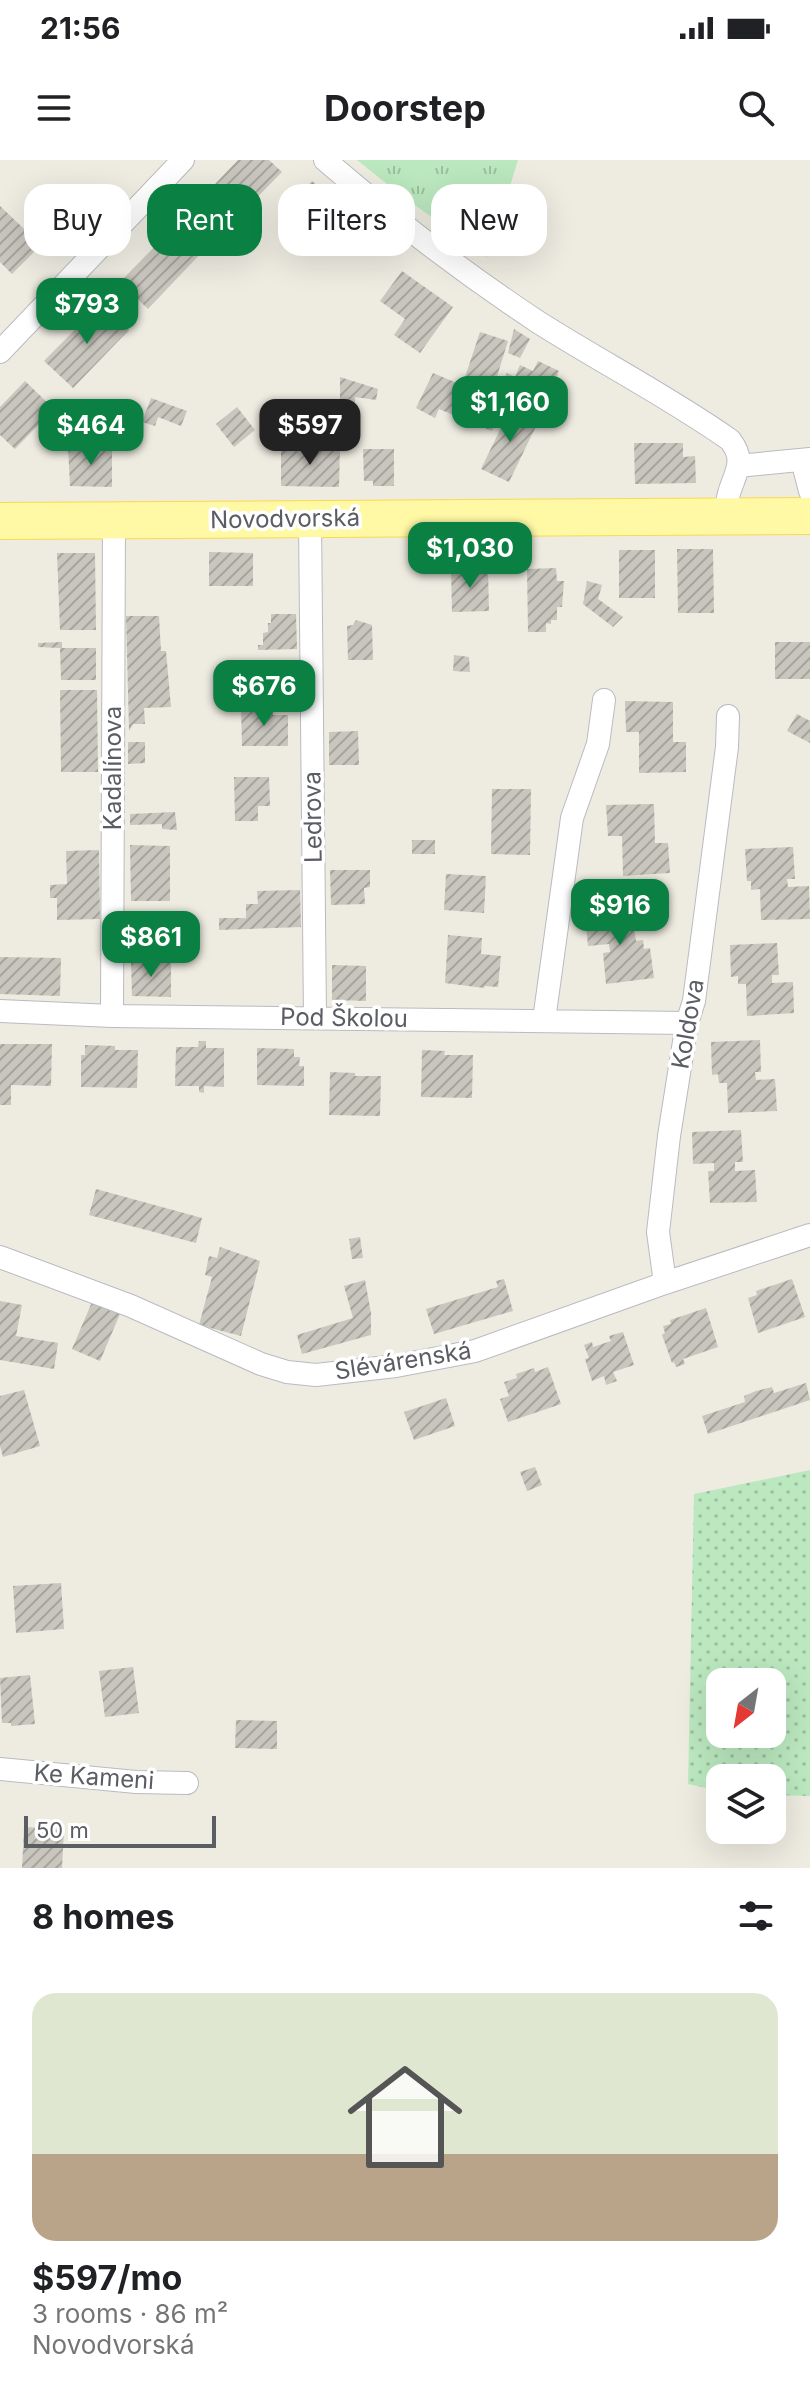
<!DOCTYPE html>
<html lang="en">
<head>
<meta charset="utf-8">
<style>
	body { margin:0; font-family:Inter,sans-serif; background:#f6f6f6; color:#202124; height:100vh; display:flex; flex-direction:column; font-size:30px; white-space:nowrap }
	* { box-sizing:border-box; margin:0 }
	p { font-size:26px; color:#757577 }
	.icon { flex:none; width:44px; height:44px; fill:none; stroke:currentColor; stroke-width:2; stroke-linecap:round; stroke-linejoin:round }
	.map { position:relative; height:1708px; overflow:hidden }
	.details { display:flex; flex-direction:column; background:#fff; flex:1 }
	.details>* { flex:none }
	.guide { position:absolute; left:24px; top:24px; width:762px; height:72px; display:flex; gap:16px }
	.needle { width:52px; rotate:211deg }
	.tools { position:absolute; left:706px; top:1508px; display:grid; gap:16px }
	.tools a { display:grid; place-items:center; width:80px; height:80px; border-radius:16px; background:#fff; box-shadow:0 8px 32px #0002; font-size:40px }
	.scale { position:absolute; left:24px; bottom:20px; width:192px; box-sizing:border-box; padding-left:8px; border:4px solid #5a5d63; border-top:0; font-size:22px; line-height:28px; white-space:nowrap; color:#5a5d63; -webkit-text-stroke:6px #fff; paint-order:stroke }
	.price { position:absolute; translate:-50% -68px; padding:0 18px; border-radius:16px; background:#0b8043; color:#fff; font-size:26px; line-height:52px; filter:drop-shadow(0 2px 4px #0008) }
	.price::after { content:''; position:absolute; left:50%; top:48px; width:24px; height:18px; margin-left:-12px; background:inherit; clip-path:polygon(0 0,100% 0,50% 100%) }
	.price.active { background:#222; color:#fff }
	ul { padding:0; list-style:none }
	li { display:grid; align-content:center; gap:16px; height:424px; padding:0 32px }
	li+li { border-top:2px solid #e0e0e0 }
	li span { display:grid; place-items:center; height:248px; border-radius:24px; color:#555 }
	li>.icon { margin-inline-start:auto }
	span .icon { width:144px; height:144px; fill:#fffc; stroke-width:1 }
	li b { font-size:34px }
	h2 { display:flex; justify-content:space-between; align-items:center; height:96px; padding:0 32px; font-size:34px }
	.pill { padding:0 28px; border-radius:24px; background:#fff; box-shadow:0 8px 32px #0002; font-size:28px; line-height:72px }
	.pill.active { background:#0b8043; color:#fff }
	.status { display:flex; justify-content:space-between; align-items:center; height:56px; padding:0 40px; background:#fff; direction:ltr }
	.status svg { height:22px; fill:currentColor }
	header { display:flex; justify-content:space-between; align-items:center; height:104px; padding:0 32px; background:#fff; font-size:36px; font-weight:700 }
	.map>svg:first-child { display:block }
	.grass { fill:url(#grass-dots); fill-rule:evenodd }
	.park { fill:url(#park-tufts) }
	.building { fill:url(#building-hatch) }
	.lines { fill:none; stroke-linecap:round; stroke-linejoin:round }
	.minor-casing { stroke:#b9bbc1; stroke-width:24 }
	.primary-casing { stroke:#fbd94d; stroke-width:38 }
	.minor { stroke:#fff; stroke-width:22 }
	.primary { stroke:#fff8a5; stroke-width:36 }
	.labels { text-anchor:middle; stroke-width:7; stroke-linejoin:round; paint-order:stroke }
	.street-label { font-size:24px; fill:#5a5d63; stroke:#fff }
</style>
</head>
<body>
<div class="status"><b>21:56</b><svg viewBox="0 0 49 12"><path d="M0 12V9h3v3zM5 12V6h3v6zM10 12V3h3v9zM15 12V0h3v12zM26 1h20v11H26zM47 4h2v5h-2z"/></svg></div>
<header><svg class="icon" aria-label="menu" viewBox="0 0 24 24"><path d="M4 6h16M4 12h16M4 18h16"/></svg>Doorstep<svg class="icon" aria-label="search" viewBox="0 0 24 24"><circle cx="10" cy="10" r="6"/><path d="M15 15l6 6"/></svg></header>
<div class="map">
<svg width="810" height="1708" viewBox="0 0 810 1708">
	<defs>
		<pattern id="grass-dots" width="8" height="8" patternUnits="userSpaceOnUse" patternTransform="scale(2)"><rect width="8" height="8" fill="#bbe8bf"/><path d="M2 2h.1M6 6h.1" fill="none" stroke="#9bbf9f" stroke-width="1.8" stroke-linecap="round"/></pattern>
		<pattern id="park-tufts" width="24" height="20" patternUnits="userSpaceOnUse" patternTransform="scale(2)"><rect width="24" height="20" fill="#bbe8bf"/><path d="M3 7l-1-3M5 7V3M7 7l1-3M15 17l-1-3M17 17v-4M19 17l1-3" fill="none" stroke="#9bbf9f"/></pattern>
		<pattern id="building-hatch" width="6" height="6" patternUnits="userSpaceOnUse" patternTransform="scale(2)"><rect width="6" height="6" fill="#c9c6be"/><path d="M-1 1l2-2M0 6l6-6M5 7l2-2" fill="none" stroke="#a6a49e"/></pattern>
	</defs>
	<rect width="100%" height="100%" fill="#eeece1"/>
	<path class="grass" d="M810,1310V1636L772,1635V1618H720V1631L688,1624L694,1334ZM720,1522H772V1574H720Z"/>
	<path class="park" d="M357,0H518L488,97L402,36Z"/>
	<path class="building" d="M238,0H269L282,12L223,72L195,45Z
		M312,21L351,55L332,77L293,43Z
		M0,46L41,85L12,114L0,102Z
		M177,64L204,90L148,149L120,122Z
		M402,111L453,147L420,193L394,175L405,159L380,141Z
		M101,143L129,170L73,228L44,201Z
		M514,169L530,179L520,198L508,193Z
		M480,172L508,181L494,226L465,217Z
		M538,201L559,211L540,256L504,240L509,229L501,225L507,213L515,217L520,205L533,211Z
		M433,213L505,243L492,271L439,249L435,258L416,248Z
		M340,217L378,229L376,240L355,237V248L340,247Z
		M25,221L54,249L15,289L0,275V247Z
		M151,238L187,251L181,266L158,257L155,266L142,262Z
		M237,247L255,270L234,287L216,264Z
		M511,247L539,260L509,322L481,309Z
		M634,283H683V297L695,296L696,323L635,324Z
		M68,287H112V327L70,326Z
		M281,287L340,288L339,327L281,326Z
		M363,289H394V326H373V321H364Z
		M677,389H713L714,453H678Z
		M619,390H655V438H619Z
		M209,392L253,393V426H209Z
		M57,393H95L96,470H60Z
		M556,408L557,421H564L562,447H557V460H551V464L546,463V472H528L527,409Z
		M488,409L489,451L452,452L451,410Z
		M587,421L602,425L598,439L623,457L613,467L583,444Z
		M271,454H296L297,489L258,490V485H263V473L268,472V463H271Z
		M126,456H159L161,491H166L171,547L144,548L145,564H133L129,571Z
		M356,460L372,465L373,500H348L347,466L353,465Z
		M62,482V488H96V520H61L60,488L38,487V483Z
		M775,482H810V519H775Z
		M454,495L469,497L470,512L453,511Z
		M60,530H97L98,612H61Z
		M625,541L673,542V582H686V612L639,613V572H626Z
		M273,547V555H288V586H242L241,548Z
		M797,554L810,561V583L787,571Z
		M358,571L359,605H329V572Z
		M128,582H145V603L128,604Z
		M234,617H269L270,646H258V661H235Z
		M492,629H531L530,695L491,694Z
		M654,644L655,683H668L670,713L623,716L622,676H608L606,645Z
		M175,652L177,670L162,669V664L130,665V654Z
		M412,680H435V694H412Z
		M130,685L170,686V741H131Z
		M793,687L795,719H787L788,727L809,726L810,759L761,760L760,729L751,730V721H747L745,689Z
		M99,690L100,759L57,760V738H50V725L67,724L66,691Z
		M330,710H370V727L364,728L365,744L331,745Z
		M446,714L486,716L484,753L444,750Z
		M300,730L301,767L219,770V758H246V744H258L257,731Z
		M631,750L636,781L643,780L644,789L650,788L654,818L606,824L603,793L610,792L609,784L588,786L585,756Z
		M131,752H151L150,760L186,761L185,770L152,771V796H132Z
		M448,775L482,778L481,794L501,796L498,827L485,826L484,828L445,823Z
		M777,783L779,815H772V823L793,822L794,853L747,856L746,824H738V816L731,817L730,785Z
		M0,797L61,798L60,836L0,834Z
		M171,801V837L132,836L131,802Z
		M332,805L366,806V841L332,840Z
		M760,880L761,912H755L756,920L775,919L777,951L728,953L727,923H719L718,914L712,915L711,882Z
		M199,881H206V888H224V927L204,926V933L199,932V926H175L176,887H198Z
		M0,884H52L51,926L11,925V945H0Z
		M85,885L115,886V890H138L137,928L81,927V895H85Z
		M257,888L294,889V897H300L299,906H304V926L257,925Z
		M422,890L445,891L444,895H473L472,938L421,937Z
		M330,912L355,913V916H381L380,956L329,955Z
		M741,970L743,1002H735V1011L755,1010L757,1042L710,1043L708,1011H714V1003L693,1004L692,972Z
		M96,1029L202,1058L196,1083L89,1055Z
		M360,1077L363,1098L352,1099L349,1079Z
		M220,1087L260,1101L241,1176L199,1165L212,1117L205,1115L209,1096L217,1098Z
		M504,1119L513,1151L434,1174L426,1149L498,1127L496,1121Z
		M792,1119L805,1157L758,1173L748,1138L757,1135L756,1131Z
		M365,1120L371,1153V1175L302,1194L297,1175L353,1158L344,1126Z
		M0,1141L22,1145L16,1176L58,1183L54,1209L0,1200Z
		M92,1142L120,1154L100,1201L72,1189Z
		M706,1148L718,1187L683,1199L685,1204L676,1207L674,1202L672,1203L662,1175L665,1173L663,1166L671,1164L670,1160Z
		M623,1172L634,1205L613,1212L617,1221L606,1225L604,1216L592,1221L585,1199L589,1198L584,1185L592,1182L593,1187L611,1181L609,1176Z
		M548,1207L561,1244L508,1262L500,1239L509,1236L504,1222L517,1218L516,1214L534,1208L535,1212Z
		M806,1223L810,1240L708,1274L702,1256L745,1242L744,1236L756,1231L772,1227L774,1233Z
		M24,1230L40,1286L3,1297L0,1286V1236Z
		M446,1238L455,1266L414,1280L404,1252Z
		M535,1307L542,1325L527,1331L520,1312Z
		M61,1423L64,1469L16,1473L13,1426Z
		M133,1507L139,1553L105,1557L99,1511Z
		M30,1515L35,1564L11,1566V1563H2L0,1518Z
		M236,1560L277,1561V1589L235,1588Z
		M24,1667L64,1669L62,1708H22Z"/>
	<g class="lines">
		<defs>
			<path id="minor" d="M325,0C392,58 464,113 538,162C601,202 669,237 730,280C745,299 737,310 730,330C727,339 726,348 725,357
				M0,192L183,0
				M802,300L810,331
				M738,306L810,299
				M310,361L315,857
				M0,851L112,856L687,863
				M112,856L114,360
				M544,860L572,658L598,584L604,540
				M0,1097L131,1146L261,1204L287,1212L316,1215L396,1206L475,1191L665,1123L810,1075
				M665,1123L658,1072L669,976L687,863L694,841L727,587L728,556
				M0,1609L136,1622L187,1623"/>
			<path id="primary" d="M0,361L810,356"/>
		</defs>
		<use href="#minor" class="minor-casing"/>
		<use href="#primary" class="primary-casing"/>
		<use href="#minor" class="minor"/>
		<use href="#primary" class="primary"/>
	</g>
	<g class="labels">
		<g class="street-label">
			<text transform="translate(285 359) rotate(-1)" y="8">Novodvorská</text>
			<text transform="translate(113 608) rotate(-90)" y="8">Kadalínova</text>
			<text transform="translate(313 657) rotate(-91)" y="8">Ledrova</text>
			<text transform="translate(344 858) rotate(1)" y="8">Pod Školou</text>
			<text transform="translate(688 864) rotate(-80)" y="8">Koldova</text>
			<text transform="translate(403 1201) rotate(-9)" y="8">Slévárenská</text>
			<text transform="translate(94 1617) rotate(4)" y="8">Ke Kameni</text>
		</g>
	</g>
</svg>
<div class="tools">
<a><svg class="needle" viewBox="-14 -14 28 28"><path d="M0-13l5 13h-10z" fill="#e53935"/><path d="M0 13l5-13h-10z" fill="#757577"/></svg></a>
<a><svg class="icon" aria-label="layers" viewBox="0 0 24 24"><path d="M12 4l9 5-9 5-9-5zM3 14l9 5 9-5"/></svg></a>
</div>
<div class="scale">50 m</div>
<b class="price" style="left:87px;top:186px">$793</b>
<b class="price" style="left:510px;top:284px">$1,160</b>
<b class="price" style="left:91px;top:307px">$464</b>
<b class="price active" style="left:310px;top:307px">$597</b>
<b class="price" style="left:470px;top:430px">$1,030</b>
<b class="price" style="left:264px;top:568px">$676</b>
<b class="price" style="left:620px;top:787px">$916</b>
<b class="price" style="left:151px;top:819px">$861</b>
<div class="guide">
<a class="pill">Buy</a>
<a class="pill active">Rent</a>
<a class="pill">Filters</a>
<a class="pill">New</a>
</div>
</div>
<section class="details">
<h2>8 homes<svg class="icon" aria-label="filters" viewBox="0 0 24 24"><path d="M4 7h16M4 17h16"/><circle cx="9" cy="7" r="2"/><circle cx="15" cy="17" r="2"/></svg></h2>
<ul>
<li><span style="background:linear-gradient(#dfe7d0 65%,#b9a48a 0)"><svg class="icon" aria-label="home" viewBox="0 0 24 24"><path d="M3 11l9-7 9 7M6 9v11h12V9"/></svg></span><div><b>$597/mo</b><p>3 rooms · 86 m²</p><p>Novodvorská</p></div></li>
</ul>
</section>
</body>
</html>
